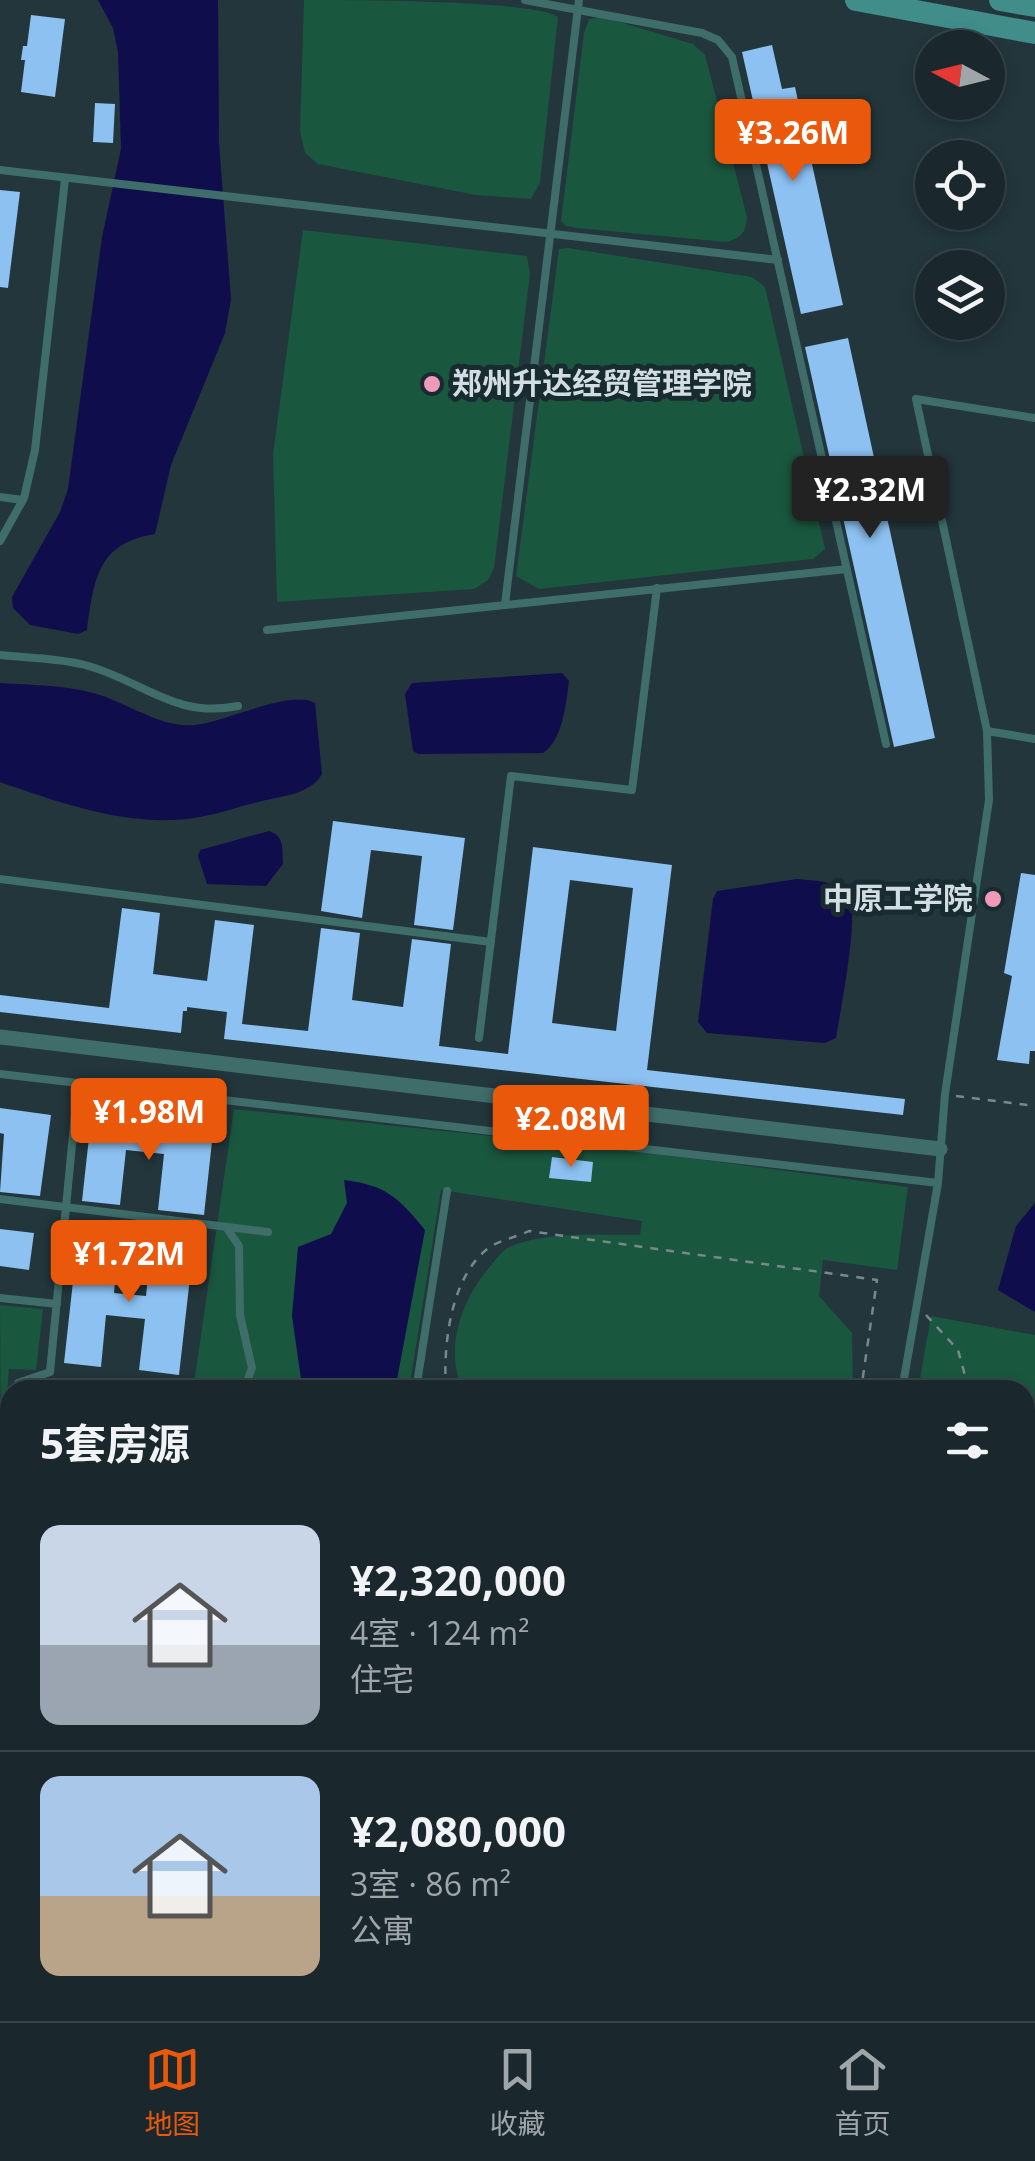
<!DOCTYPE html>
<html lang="zh">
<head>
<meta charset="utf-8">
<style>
	body { margin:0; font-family:"Open Sans","Noto Sans SC",sans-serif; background:#233035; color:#f1f3f6; height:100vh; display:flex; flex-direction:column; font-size:38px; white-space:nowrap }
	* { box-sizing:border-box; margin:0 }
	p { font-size:32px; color:#9fa6aa }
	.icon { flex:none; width:55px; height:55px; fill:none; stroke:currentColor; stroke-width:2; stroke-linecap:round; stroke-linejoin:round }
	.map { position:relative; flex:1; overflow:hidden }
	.panel { position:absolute; left:0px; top:1380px; width:1035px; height:642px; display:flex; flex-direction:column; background:#1a282d; border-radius:30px 30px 0 0; box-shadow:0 5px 15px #0003,0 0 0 2px #384449 }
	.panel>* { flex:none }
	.needle { width:65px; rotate:277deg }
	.controls { position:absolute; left:915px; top:30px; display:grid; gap:20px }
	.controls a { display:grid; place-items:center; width:90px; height:90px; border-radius:50%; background:#1a282d; box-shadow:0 5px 15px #0003,0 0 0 2px #384449; font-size:50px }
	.price { position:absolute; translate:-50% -85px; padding:0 22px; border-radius:10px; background:#ea580c; color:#fff; font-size:32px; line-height:65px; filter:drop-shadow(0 2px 5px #0008) }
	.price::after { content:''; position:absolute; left:50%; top:60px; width:30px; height:22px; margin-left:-15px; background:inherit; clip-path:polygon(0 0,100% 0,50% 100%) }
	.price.selected { background:#222; color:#fff }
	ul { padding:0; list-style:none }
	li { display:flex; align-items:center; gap:30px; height:250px; padding:0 40px }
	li+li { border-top:2px solid #384449 }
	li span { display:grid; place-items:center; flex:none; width:280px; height:200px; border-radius:20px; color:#555 }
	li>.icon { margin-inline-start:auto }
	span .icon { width:120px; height:120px; fill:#fffc; stroke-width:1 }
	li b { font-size:42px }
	h2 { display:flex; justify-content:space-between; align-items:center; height:120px; padding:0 40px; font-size:42px }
	.dock { display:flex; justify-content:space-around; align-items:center; height:140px; border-top:2px solid #384449; background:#1a282d; font-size:28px; color:#9fa6aa }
	.dock a { display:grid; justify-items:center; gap:5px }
	.dock .selected { color:#ea580c }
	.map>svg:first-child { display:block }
	.green { fill:#1a573f }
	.water { fill:#100d4d }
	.building { fill:#8cc1f2; fill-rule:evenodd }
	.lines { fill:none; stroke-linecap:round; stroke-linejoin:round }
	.path { stroke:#78898e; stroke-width:2.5; stroke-dasharray:8 8; stroke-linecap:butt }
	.lane { stroke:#3f6d6a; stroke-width:8 }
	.street { stroke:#3f6d6a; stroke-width:15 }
	.secondary { stroke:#408d8a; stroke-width:22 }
	.highway { stroke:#36bdb7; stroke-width:28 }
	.poi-dot { fill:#f09ab7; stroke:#182b31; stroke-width:4 }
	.labels { text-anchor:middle; stroke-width:10; stroke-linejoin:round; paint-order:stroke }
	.poi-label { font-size:30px; font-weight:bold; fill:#d1dde1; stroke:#182b31; text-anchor:start }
</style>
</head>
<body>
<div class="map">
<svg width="1035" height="2021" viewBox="0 0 1035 2021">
	<rect width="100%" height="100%" fill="#22363c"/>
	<path class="green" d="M304,0C349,0 533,0 558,17L540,183L531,199L476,195L318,164L305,153L300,131Z
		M603,17L693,44L705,55L747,217C746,233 741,238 726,242L577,228L566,226L561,221L584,33L589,19Z
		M303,230L527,256L530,274L494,568L488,580L474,589L277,602L273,455Z
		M568,248L752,277L765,287L825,549L813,559L539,589L516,576L559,249Z
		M234,1109L651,1153L908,1187L897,1270L823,1260L819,1296L852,1333L853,1390H463C444,1350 461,1301 488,1269C494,1262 501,1251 509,1247C548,1230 599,1236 640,1235L642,1221L441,1190L409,1390H193Z
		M0,1305L43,1309L36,1370L9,1369L1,1471Z
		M931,1316L1035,1335V1601L1025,1600V1390H918Z
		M0,1513L10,1514V1690L0,1688Z"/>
	<path class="water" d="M98,0H218L219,143L231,299L225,333L171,465L155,534C97,543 94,580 87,630L78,634L30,625L13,608L12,597L60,512L68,489L102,237L121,149L118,52L113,28Z
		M562,673L569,681C566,703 563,740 543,753L418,754L413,751L405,694L412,683Z
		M0,683C30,685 63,685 93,693C128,702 158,728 195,725C226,722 290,689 315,703L322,774C311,794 282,796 262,801C233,808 202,820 172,820C113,822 55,801 0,782Z
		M269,831C285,836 282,849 283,864L266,886L207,884L198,856L200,850Z
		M797,879C814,881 838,880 849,895C860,911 840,1014 836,1038L825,1043L707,1033L698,1022L713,899L717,891Z
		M344,1180C386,1185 399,1198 425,1230L395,1390H307L302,1386L292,1316L298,1247L331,1234L347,1203Z
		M1035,1203V1312L998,1290L1016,1226Z"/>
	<path class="building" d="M31,15L65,19L55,97L21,92L25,60H21L23,46H27Z
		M772,45L782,89L795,87L843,305L801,314L742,52Z
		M95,103L115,104L113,143L93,142Z
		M0,190L20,192L8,288L0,287Z
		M848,338L935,738L894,747L805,347Z
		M333,821L465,838L453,930L414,925L422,856L371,850L362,918L321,911Z
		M533,847L672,865L647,1070L905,1099L903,1115L224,1039L227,1012L187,1007V1011H183L181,1033L0,1012V995L109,1008L122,908L160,913L153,974L207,981L215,920L254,925L242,1024L308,1031L321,928L360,933L352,1000L403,1007L412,939L451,944L439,1046L508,1054ZM570,880L633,888L616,1031L552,1023Z
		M1021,873L1035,875V1051H1030L1029,1064L997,1060L1012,976L1004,973Z
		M0,1108L51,1115L40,1196L0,1192L4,1134L0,1133Z
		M91,1119L213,1132L204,1215L158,1210L164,1154L126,1150L120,1205L82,1201Z
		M552,1157L593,1162L591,1182L549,1178Z
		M0,1229L34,1233L29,1270L0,1266Z
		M78,1236L119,1241L114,1293L146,1296L151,1246L193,1251L179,1375L139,1370L145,1319L106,1315L101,1367L64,1363Z"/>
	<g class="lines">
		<path class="path" d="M956,1096L1035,1106
			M926,1315L958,1350L969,1390
			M446,1390C443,1346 450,1280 486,1250C496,1241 517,1237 529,1231L877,1280L861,1390
			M1025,1415L1035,1414
			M1025,1579L1035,1589"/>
		<path class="lane" d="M525,0L702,33L718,40L732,57L886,744
			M0,170L778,260
			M0,497L23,500
			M0,541L24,498L35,450L65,179
			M505,604L579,0
			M267,630L847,569
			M0,655C27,658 58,658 85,665C142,680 174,719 238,706
			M987,731L1035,739
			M0,879L491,942
			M479,1038L511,776L632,790L657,588
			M0,1074L938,1183
			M0,1199L268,1232
			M226,1227L239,1246L240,1315L252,1368L244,1390
			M0,1298L57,1304
			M20,1384L70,1390
			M18,1390V1383L50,1372L78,1083
			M416,1390L447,1191
			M902,1390L938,1183L945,1094L989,800L987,731L916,399L1035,418
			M0,1481L6,1482L10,1453
			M1025,1613L1035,1614
			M0,1725L10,1726
			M1025,1807L1035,1714
			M545,2021L546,2012"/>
		<path class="street" d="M0,1037L940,1149"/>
		<path class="secondary" d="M856,0L1035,33
			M1000,0L1035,6
			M876,2021L877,2012"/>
		<path class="highway" d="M0,1782L10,1783
			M0,1818L10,1819
			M1025,1907L1035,1909
			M1025,1941L1035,1942"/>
	</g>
	<g class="poi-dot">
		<circle cx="432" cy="384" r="10"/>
		<circle cx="993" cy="899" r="10"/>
	</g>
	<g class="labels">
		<g class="poi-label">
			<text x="452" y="394">郑州升达经贸管理学院</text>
			<text x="973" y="909" text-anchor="end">中原工学院</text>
		</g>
	</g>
</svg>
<div class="controls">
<a><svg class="needle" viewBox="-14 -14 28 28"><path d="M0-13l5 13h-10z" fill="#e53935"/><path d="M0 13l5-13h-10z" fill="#9fa6aa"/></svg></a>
<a><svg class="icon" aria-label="locate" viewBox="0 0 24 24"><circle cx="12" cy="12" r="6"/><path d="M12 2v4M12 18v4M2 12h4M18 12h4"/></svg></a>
<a><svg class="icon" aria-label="layers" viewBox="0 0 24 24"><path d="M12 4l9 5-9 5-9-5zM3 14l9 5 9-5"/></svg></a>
</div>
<b class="price" style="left:793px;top:184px">¥3.26M</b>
<b class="price selected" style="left:870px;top:541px">¥2.32M</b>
<b class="price" style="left:149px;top:1163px">¥1.98M</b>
<b class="price" style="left:571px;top:1170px">¥2.08M</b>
<b class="price" style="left:129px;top:1305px">¥1.72M</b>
<section class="panel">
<h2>5套房源<svg class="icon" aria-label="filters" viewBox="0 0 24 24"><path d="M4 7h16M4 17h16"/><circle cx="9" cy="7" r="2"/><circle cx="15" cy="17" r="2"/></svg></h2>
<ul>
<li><span style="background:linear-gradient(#c9d6e8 60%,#9aa5b1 0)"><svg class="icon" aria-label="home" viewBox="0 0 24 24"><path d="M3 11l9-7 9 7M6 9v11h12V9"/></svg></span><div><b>¥2,320,000</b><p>4室 · 124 m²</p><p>住宅</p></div></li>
<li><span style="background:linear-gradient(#a9c7e8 60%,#b9a48a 0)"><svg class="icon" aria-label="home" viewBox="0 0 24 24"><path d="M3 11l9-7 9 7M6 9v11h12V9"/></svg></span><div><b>¥2,080,000</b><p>3室 · 86 m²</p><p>公寓</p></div></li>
</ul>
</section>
</div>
<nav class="dock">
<a class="selected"><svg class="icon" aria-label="map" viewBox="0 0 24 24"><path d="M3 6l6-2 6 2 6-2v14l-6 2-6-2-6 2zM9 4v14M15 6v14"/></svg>地图</a>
<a><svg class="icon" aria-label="saved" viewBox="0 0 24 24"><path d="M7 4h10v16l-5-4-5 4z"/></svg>收藏</a>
<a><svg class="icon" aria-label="home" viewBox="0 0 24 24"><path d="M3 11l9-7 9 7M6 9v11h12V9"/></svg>首页</a>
</nav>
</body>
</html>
